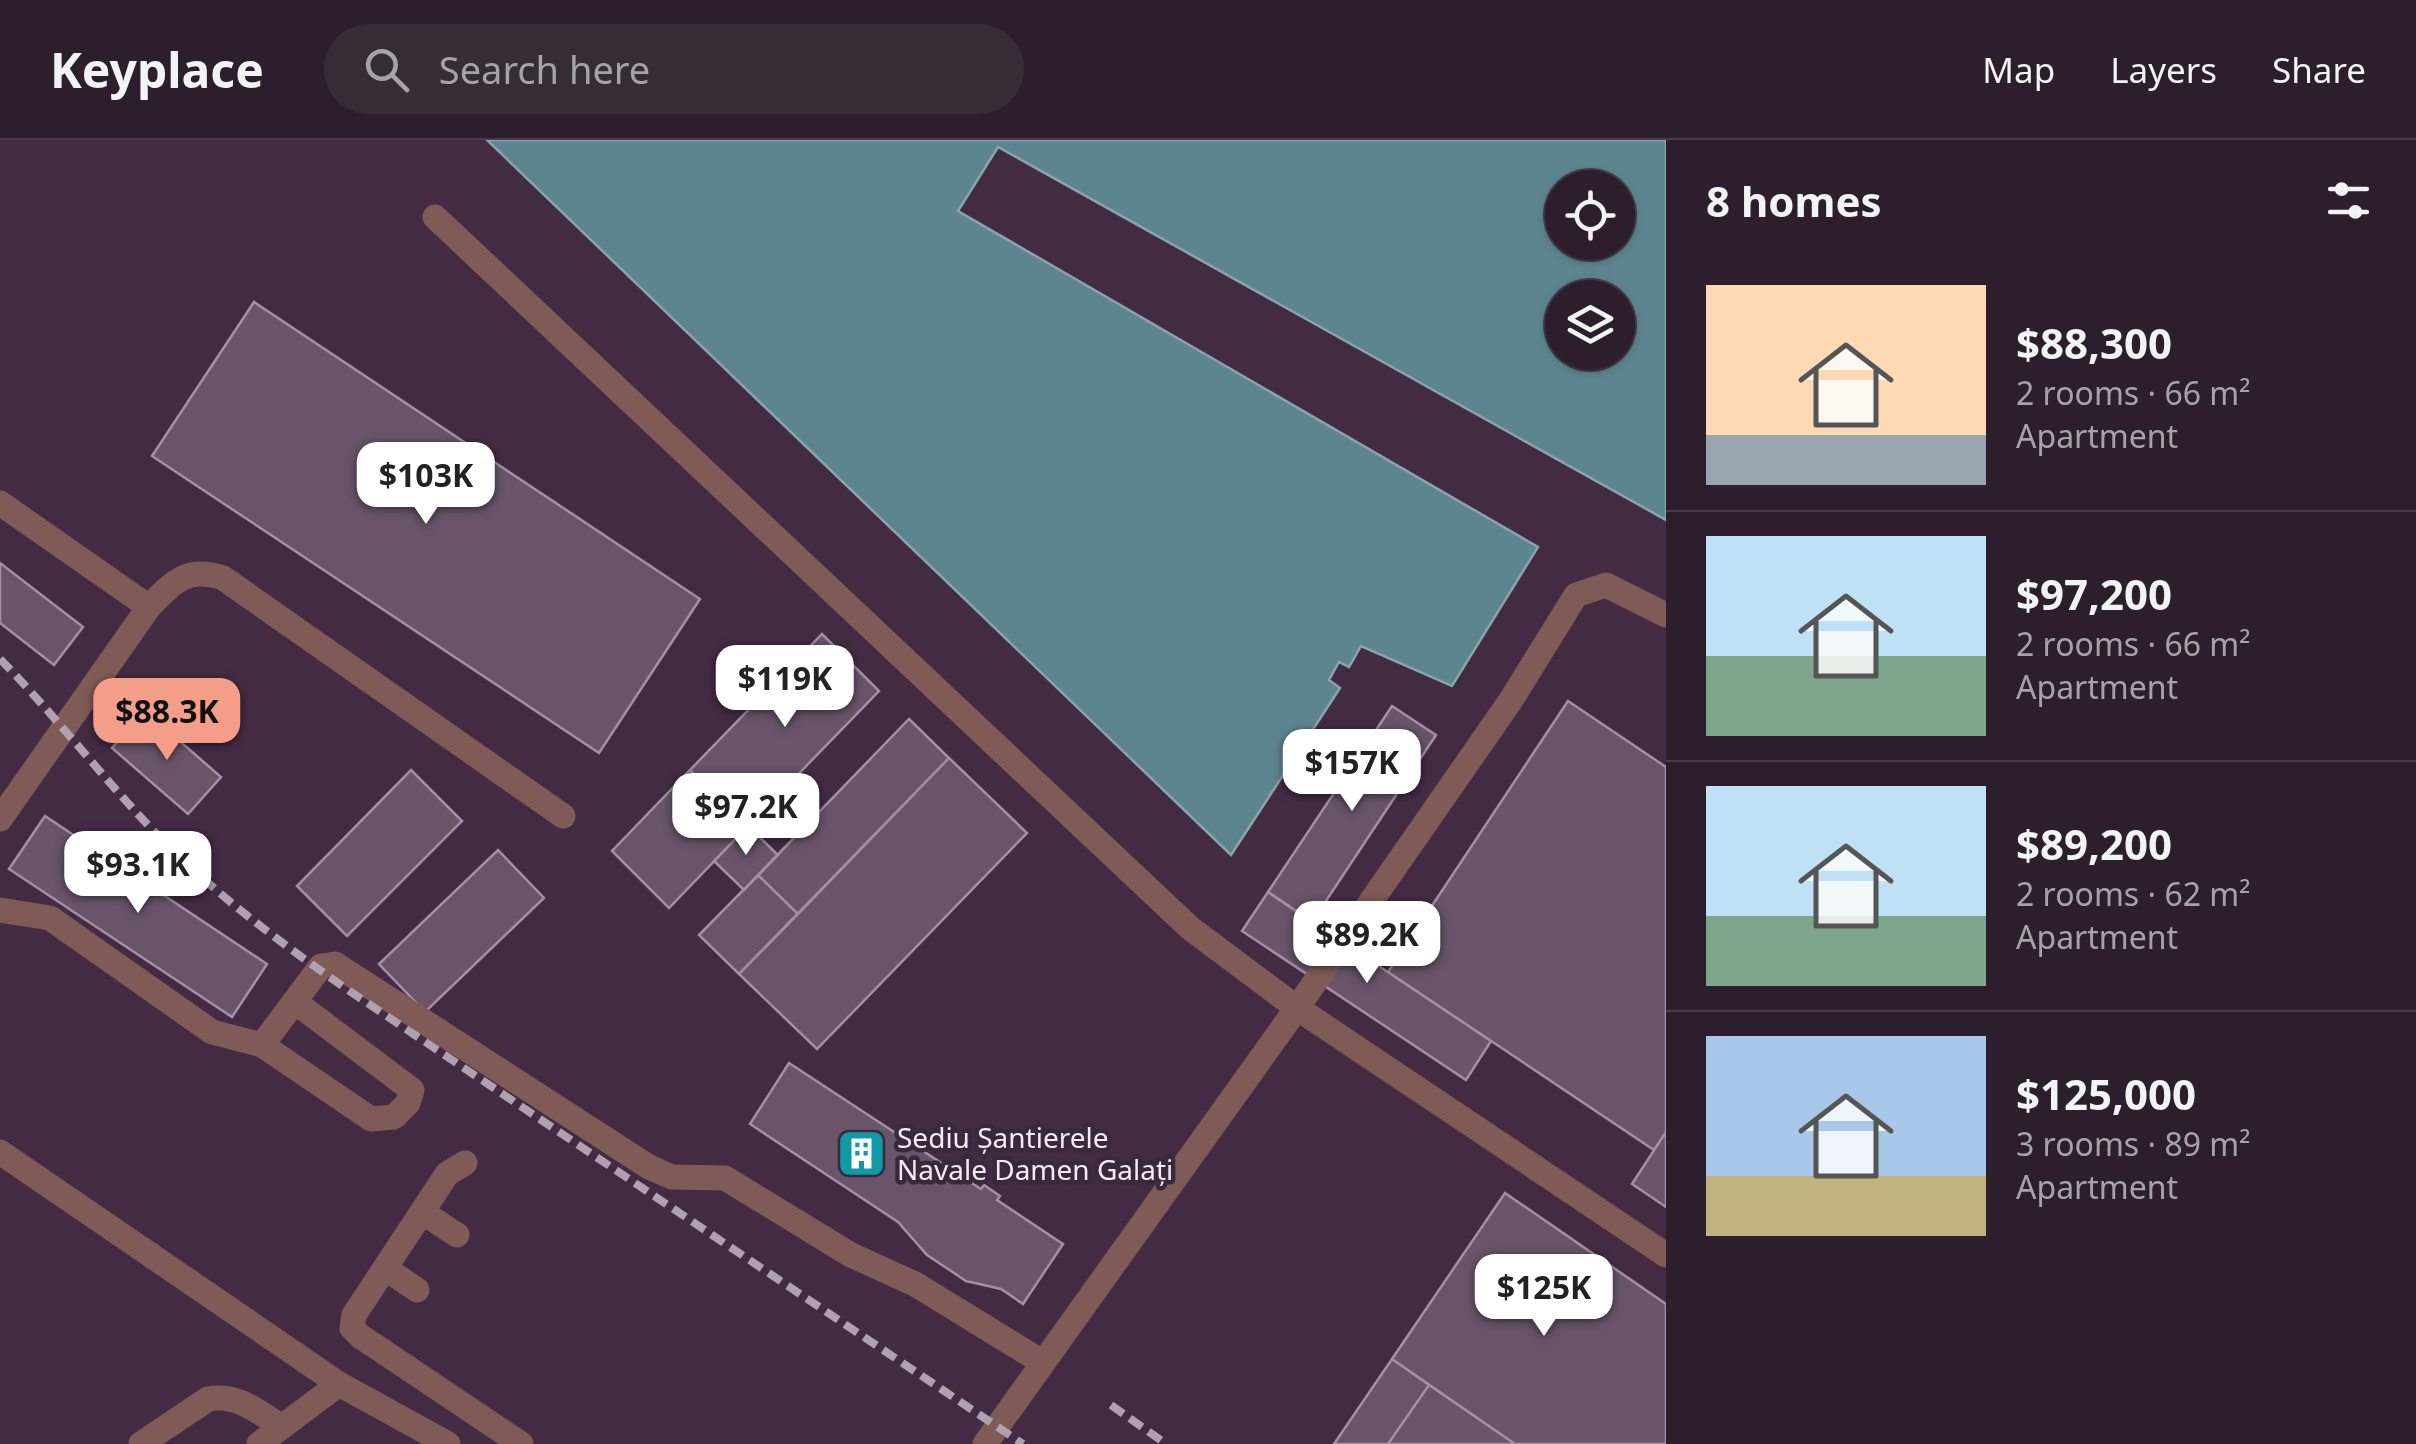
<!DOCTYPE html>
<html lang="en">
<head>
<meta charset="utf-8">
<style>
	body { margin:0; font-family:"Noto Sans",sans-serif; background:#382b38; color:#f1f3f6; height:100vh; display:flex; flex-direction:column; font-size:38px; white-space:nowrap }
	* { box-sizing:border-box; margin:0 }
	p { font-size:32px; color:#a6a2a9 }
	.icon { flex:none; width:55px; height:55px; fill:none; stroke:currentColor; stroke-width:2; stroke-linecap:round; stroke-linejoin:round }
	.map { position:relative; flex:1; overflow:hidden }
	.drawer { display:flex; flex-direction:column; background:#2c1e2c; width:750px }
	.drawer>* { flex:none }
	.buttons { position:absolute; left:1545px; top:30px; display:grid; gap:20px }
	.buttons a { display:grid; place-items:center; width:90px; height:90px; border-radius:50%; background:#2c1e2c; box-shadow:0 2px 8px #0004,0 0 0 2px #483c48; font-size:50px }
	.price { position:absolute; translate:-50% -85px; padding:0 22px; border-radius:20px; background:#fff; color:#222; font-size:32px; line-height:65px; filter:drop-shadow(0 2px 5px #0008) }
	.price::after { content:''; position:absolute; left:50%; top:60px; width:30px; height:22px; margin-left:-15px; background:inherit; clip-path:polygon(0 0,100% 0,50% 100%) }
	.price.active { background:#f49e8a; color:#111 }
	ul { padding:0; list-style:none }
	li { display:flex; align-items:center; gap:30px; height:250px; padding:0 40px }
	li+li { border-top:2px solid #483c48 }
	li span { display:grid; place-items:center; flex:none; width:280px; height:200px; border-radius:0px; color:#555 }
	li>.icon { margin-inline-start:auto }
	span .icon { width:120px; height:120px; fill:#fffc; stroke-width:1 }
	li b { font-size:42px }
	h2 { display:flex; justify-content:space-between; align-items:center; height:120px; padding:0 40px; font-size:42px }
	header { display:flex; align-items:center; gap:60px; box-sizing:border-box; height:140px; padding:0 50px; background:#2c1e2c; border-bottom:2px solid #483c48 }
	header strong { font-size:48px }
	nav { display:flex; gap:55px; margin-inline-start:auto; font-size:35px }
	.search { width:700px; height:90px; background:#382b38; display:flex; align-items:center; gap:25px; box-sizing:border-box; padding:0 35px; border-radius:55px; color:#a6a2a9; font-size:38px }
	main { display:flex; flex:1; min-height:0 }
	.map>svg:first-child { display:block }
	.built { fill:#432b44 }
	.water { fill:#5d858f; stroke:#8ba3ae; stroke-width:2.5; fill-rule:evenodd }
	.building { fill:#69546a; stroke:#a58ea6; stroke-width:2.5 }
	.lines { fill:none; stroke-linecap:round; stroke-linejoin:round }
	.minor { stroke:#7f5b57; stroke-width:25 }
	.rail { stroke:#b0a1b0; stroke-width:8; stroke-dasharray:15 8; stroke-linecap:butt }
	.labels { text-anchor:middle; stroke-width:9; stroke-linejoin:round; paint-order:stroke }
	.poi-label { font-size:28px; fill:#f6e9f6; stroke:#3a283b; text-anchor:start }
</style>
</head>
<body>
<header>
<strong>Keyplace</strong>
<div class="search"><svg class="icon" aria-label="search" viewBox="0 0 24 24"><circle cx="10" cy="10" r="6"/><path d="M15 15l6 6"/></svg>Search here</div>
<nav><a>Map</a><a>Layers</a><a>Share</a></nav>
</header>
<main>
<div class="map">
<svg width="1666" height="1304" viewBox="0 0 1666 1304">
	<rect width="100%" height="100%" fill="#3a283b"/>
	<path class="built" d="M0,0H991L1666,380V1304H0Z"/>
	<path class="water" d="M487,0H1666V380L998,7L958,71L1538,407L1452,546L1361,506L1349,527L1339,522L1329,540L1340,548L1231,715ZM1562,48H1618V102H1562ZM1562,158H1618V212H1562Z"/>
	<path class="building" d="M254,162L700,459L599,613L152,316Z
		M0,423L83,487L54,525L0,483Z
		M822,494L879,551L748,686L690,630Z
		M1568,561L1666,627V992L1654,1010L1388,832Z
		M1392,566L1436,595L1312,782L1268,752Z
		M145,571L221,637L188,674L112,608Z
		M909,579L949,618L798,774L758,735Z
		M949,618L1027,693L817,909L739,834Z
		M411,630L462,681L347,796L297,746Z
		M690,630L748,686L669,768L612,711Z
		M45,676L267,824L232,877L9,729Z
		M748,686L778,715L744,750L714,721Z
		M498,710L544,758L425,872L379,824Z
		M758,735L798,774L739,834L699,795Z
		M1268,752L1491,901L1466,940L1242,791Z
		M789,923L981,1049L984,1045L1000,1056L997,1060L1063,1104L1023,1164L1001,1149L966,1141L927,1115L898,1082L750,984Z
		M1666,992V1067L1632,1044Z
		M1505,1053L1666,1164V1304H1515L1392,1219Z
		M1392,1219L1429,1245L1388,1304H1334Z
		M1429,1245L1515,1304H1388Z"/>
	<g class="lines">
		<path class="minor" d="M435,77L1190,788L1297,868L1666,1115
			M0,363L149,467
			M0,679L149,467C173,442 187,426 223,438L563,676
			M0,770L50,778L212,892L262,905
			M295,862L412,950L408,963L394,977L371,979L262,905L321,826L335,824L649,1027L672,1037L725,1038L851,1115L915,1144L1042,1222
			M0,1012L339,1244L448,1304
			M465,1023L447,1034L354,1175L352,1188L360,1196L521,1304
			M422,1072L457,1095
			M385,1128L417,1150
			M141,1304L208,1259C237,1253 258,1272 282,1287
			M259,1304L339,1244
			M985,1304L1297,868L1511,560L1576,455L1606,445L1666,475"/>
		<path class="rail" d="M0,519C53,573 98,632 149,686C209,750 279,802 351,852L1023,1304
			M1111,1265L1166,1304"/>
	</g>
	<defs>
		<symbol id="building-square" viewBox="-11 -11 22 22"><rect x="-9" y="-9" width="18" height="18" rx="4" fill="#0f9aa8" stroke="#3a283b"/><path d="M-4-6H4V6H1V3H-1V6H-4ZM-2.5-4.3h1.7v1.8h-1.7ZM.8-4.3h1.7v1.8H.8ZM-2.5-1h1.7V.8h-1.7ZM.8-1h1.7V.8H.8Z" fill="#fff"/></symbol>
	</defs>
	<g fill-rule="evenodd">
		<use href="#building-square" x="834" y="986" width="55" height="55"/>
	</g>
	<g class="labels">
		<g class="poi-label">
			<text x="897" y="1008">Sediu Șantierele<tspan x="897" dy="32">Navale Damen Galați</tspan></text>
		</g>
	</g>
</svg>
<div class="buttons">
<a><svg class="icon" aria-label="locate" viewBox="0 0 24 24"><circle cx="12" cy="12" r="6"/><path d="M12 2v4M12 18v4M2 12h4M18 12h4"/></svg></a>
<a><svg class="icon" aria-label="layers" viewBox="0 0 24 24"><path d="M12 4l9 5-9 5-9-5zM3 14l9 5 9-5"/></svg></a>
</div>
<b class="price" style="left:426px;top:387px">$103K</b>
<b class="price" style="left:785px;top:590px">$119K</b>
<b class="price active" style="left:167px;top:623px">$88.3K</b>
<b class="price" style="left:1352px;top:674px">$157K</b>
<b class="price" style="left:746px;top:718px">$97.2K</b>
<b class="price" style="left:138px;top:776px">$93.1K</b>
<b class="price" style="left:1367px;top:846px">$89.2K</b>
<b class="price" style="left:1544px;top:1199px">$125K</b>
</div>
<section class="drawer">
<h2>8 homes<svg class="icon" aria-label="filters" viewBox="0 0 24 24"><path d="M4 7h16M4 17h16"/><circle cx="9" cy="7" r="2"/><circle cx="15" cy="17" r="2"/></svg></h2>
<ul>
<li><span style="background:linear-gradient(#ffd9b3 75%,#9aa5b1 0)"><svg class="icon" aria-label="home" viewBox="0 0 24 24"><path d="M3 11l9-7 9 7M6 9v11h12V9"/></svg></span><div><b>$88,300</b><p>2 rooms · 66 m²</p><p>Apartment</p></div></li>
<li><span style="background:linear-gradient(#bfe0f5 60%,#7fa58c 0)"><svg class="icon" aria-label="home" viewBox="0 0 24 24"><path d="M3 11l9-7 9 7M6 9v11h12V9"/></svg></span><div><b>$97,200</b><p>2 rooms · 66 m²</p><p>Apartment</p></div></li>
<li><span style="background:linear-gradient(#bfe0f5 65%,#7fa58c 0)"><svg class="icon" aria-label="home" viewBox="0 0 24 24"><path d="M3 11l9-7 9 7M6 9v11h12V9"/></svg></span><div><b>$89,200</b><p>2 rooms · 62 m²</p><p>Apartment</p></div></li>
<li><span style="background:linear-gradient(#a9c7e8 70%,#c2b280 0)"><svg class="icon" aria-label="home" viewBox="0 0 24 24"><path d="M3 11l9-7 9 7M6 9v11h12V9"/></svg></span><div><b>$125,000</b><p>3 rooms · 89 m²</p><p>Apartment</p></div></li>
</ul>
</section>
</main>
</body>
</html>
